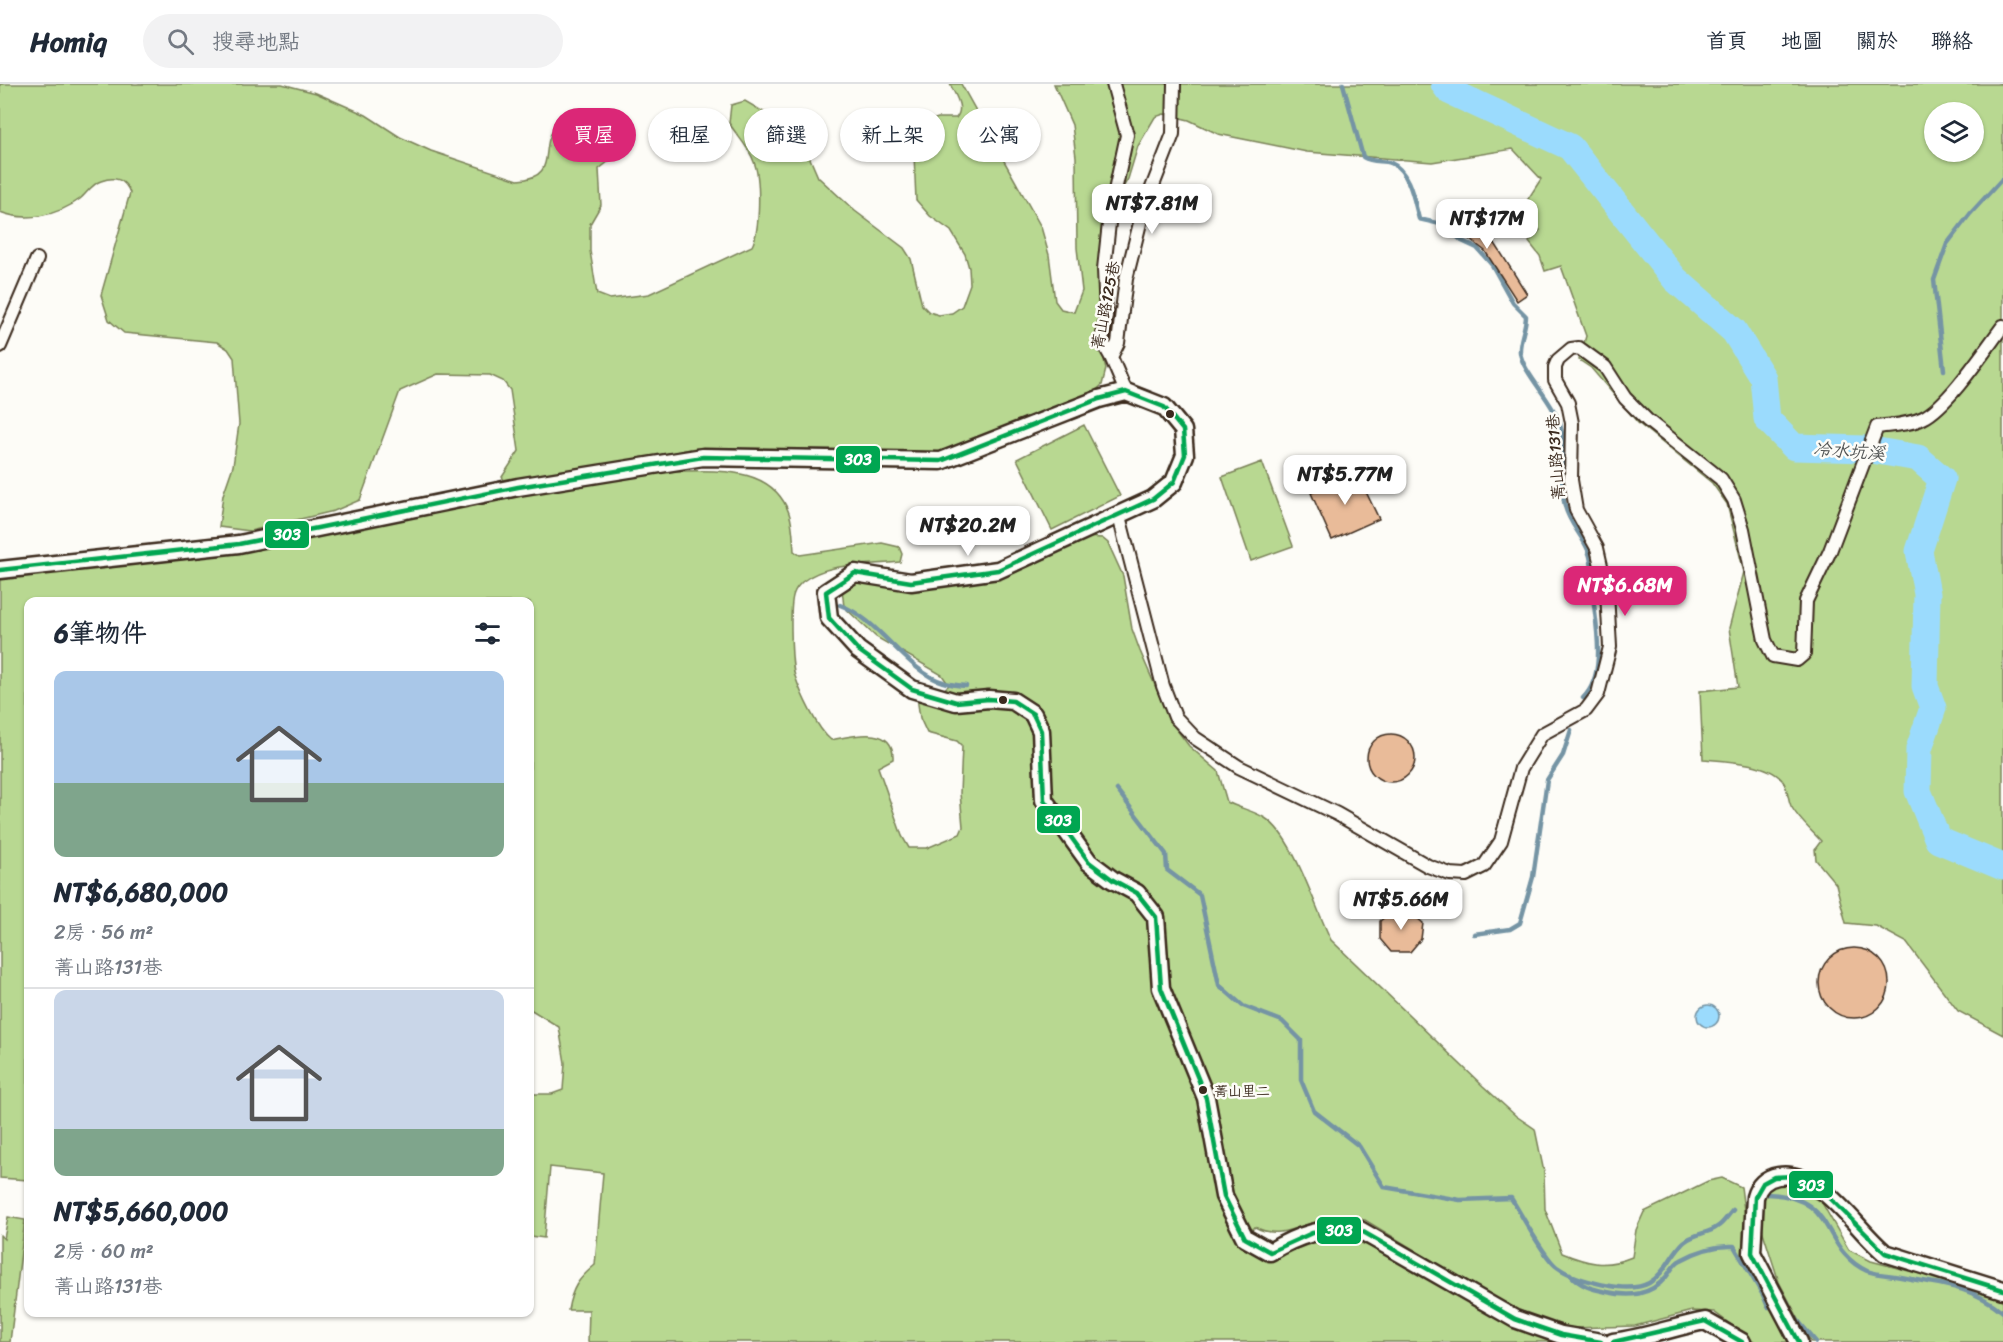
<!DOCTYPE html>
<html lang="zh-TW">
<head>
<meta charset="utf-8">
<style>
	body { margin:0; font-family:Sriracha,"LXGW WenKai TC",sans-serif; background:#f2f2f3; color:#1f2937; height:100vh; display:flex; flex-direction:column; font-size:22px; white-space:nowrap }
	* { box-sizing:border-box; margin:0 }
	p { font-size:20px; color:#747a83 }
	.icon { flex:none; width:33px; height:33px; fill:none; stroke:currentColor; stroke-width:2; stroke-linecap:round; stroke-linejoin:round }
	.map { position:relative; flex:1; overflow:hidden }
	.details { position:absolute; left:24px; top:513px; width:510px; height:720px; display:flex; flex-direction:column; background:#fff; border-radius:12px; box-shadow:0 2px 4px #0004 }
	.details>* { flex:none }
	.hud { position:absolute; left:552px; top:24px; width:570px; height:54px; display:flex; gap:12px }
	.controls { position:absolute; left:1924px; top:18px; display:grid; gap:12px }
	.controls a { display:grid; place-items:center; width:60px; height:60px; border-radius:50%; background:#fff; box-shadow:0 2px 4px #0004; font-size:30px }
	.price { position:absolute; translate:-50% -51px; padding:0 14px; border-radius:12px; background:#fff; color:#222; font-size:20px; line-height:39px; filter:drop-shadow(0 2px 3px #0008) }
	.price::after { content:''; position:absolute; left:50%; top:36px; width:18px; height:14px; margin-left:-9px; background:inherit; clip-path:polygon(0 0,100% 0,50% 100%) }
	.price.on { background:#db2777; color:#fff }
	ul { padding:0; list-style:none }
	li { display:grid; align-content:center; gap:12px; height:318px; padding:0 30px }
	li+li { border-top:2px solid #e0e1e3 }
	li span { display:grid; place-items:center; height:186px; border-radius:12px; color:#555 }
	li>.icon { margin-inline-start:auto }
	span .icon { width:108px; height:108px; fill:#fffc; stroke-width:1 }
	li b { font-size:26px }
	h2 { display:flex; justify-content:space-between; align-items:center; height:72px; padding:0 30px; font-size:26px }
	.pill { padding:0 21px; border-radius:27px; background:#fff; box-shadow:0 2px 4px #0004; font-size:21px; line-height:54px }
	.pill.on { background:#db2777; color:#fff }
	header { display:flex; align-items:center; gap:36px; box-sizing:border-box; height:84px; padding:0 30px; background:#fff; border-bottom:2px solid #e0e1e3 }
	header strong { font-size:28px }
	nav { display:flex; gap:33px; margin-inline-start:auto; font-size:21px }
	.search { width:420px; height:54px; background:#f2f2f3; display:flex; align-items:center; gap:15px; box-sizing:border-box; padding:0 21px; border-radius:33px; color:#747a83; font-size:22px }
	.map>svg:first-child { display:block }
	.green { fill:#b8d891; stroke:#7a8158; stroke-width:1.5; fill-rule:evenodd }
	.water { fill:#9bdbfd; stroke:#7594a4; stroke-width:1.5 }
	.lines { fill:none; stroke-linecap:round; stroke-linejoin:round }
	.stream { stroke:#7594a4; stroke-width:4.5 }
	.river { stroke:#9bdbfd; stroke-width:27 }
	.building { fill:#e9bb99; stroke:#3b2a1e; stroke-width:1.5 }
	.street-casing { stroke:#3b2a1e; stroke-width:16 }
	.secondary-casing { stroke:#3b2a1e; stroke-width:21 }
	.street { stroke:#fdfcf7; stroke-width:12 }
	.secondary { stroke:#fdfcf7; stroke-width:16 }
	.bus-1-casing { stroke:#fdfcf7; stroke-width:9 }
	.bus-1 { stroke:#00a651; stroke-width:4.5 }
	.bus-dot { fill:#3b2a1e; stroke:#fdfcf7; stroke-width:2 }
	.labels { text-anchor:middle; stroke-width:5; stroke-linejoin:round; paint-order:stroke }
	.bus-label { font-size:14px; fill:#3b2a1e; stroke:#fdfcf7; text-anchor:start }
	.street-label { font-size:16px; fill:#3b2a1e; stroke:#fdfcf7 }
	.water-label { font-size:18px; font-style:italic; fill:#535656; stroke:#fdfcf7 }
	.line-badge { stroke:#fdfcf7; stroke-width:2 }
	.badge-label { font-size:16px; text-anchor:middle; font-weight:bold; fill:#fff }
</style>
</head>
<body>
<header>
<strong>Homiq</strong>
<div class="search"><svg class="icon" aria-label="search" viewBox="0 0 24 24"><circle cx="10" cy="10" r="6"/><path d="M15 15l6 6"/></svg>搜尋地點</div>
<nav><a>首頁</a><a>地圖</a><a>關於</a><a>聯絡</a></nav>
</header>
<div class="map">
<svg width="2003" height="1258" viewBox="0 0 2003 1258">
	<rect width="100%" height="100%" fill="#fdfcf7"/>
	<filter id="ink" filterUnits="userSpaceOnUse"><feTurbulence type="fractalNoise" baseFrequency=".0167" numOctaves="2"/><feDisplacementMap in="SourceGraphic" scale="12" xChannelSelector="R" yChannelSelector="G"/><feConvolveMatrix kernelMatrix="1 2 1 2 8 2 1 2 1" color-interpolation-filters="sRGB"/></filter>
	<g filter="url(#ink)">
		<path class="green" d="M0,0H282L316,9L366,31L400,53L431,67L518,96C559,93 539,65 554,45L564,44L587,53L607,54L610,62L609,77L599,85L601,121L590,140V167L597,210L610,215L649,210L752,162C760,147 761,95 754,78C749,63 737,52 729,39L731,21L745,17L799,49L818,93L855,127L904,164L911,175L922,221L929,228L939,231L952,229L962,222L970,200L969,184L965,170L951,147L930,132L916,116L914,71L920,45L926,38L938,34H956C965,24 955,11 950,0H961L1041,143L1049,171L1055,217L1061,225L1074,228L1082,207L1077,164L1076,73L1072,41L1054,0H2003V951L1958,927L1906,858L1876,842L1846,839L1836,800L1816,776L1815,765L1821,757C1811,746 1798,735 1791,722C1787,713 1789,705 1782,696C1767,678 1725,677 1703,675L1700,607L1738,603L1729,544L1744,488L1727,420L1712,399L1638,339L1591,284L1579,276L1586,252L1561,182L1545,187L1540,172L1529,158L1540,146L1519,129L1541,95L1513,65L1432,78L1307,68L1218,50L1189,36L1164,30L1155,33L1138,62L1128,95L1103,138L1099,170L1101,262L1106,285L1102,301L1092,310L940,371L872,366L696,364L535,395L505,397L502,393L519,367L510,306L503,297L490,291L438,290L400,307L360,416L334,427L250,447L219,443L223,411L233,382L239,340L234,274L228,265L217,258L124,249L109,236L101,211L130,109C125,95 115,92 101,97C93,99 86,110 80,115C57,132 26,138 0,128ZM1935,28H1974V68H1935Z
			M1084,341L1120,412L1052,446L1017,375Z
			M1262,378L1293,462L1251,477L1222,393Z
			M675,387C716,387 772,381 789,429C793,440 793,455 794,467L800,471L882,459L899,463L902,470L900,478C868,482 829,477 802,498C799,501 795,506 794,509C789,520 791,580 795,592C801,610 817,645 831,656C852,652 895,640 893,675L878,683L902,752L909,764H927L960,750L963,743L960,709L962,662L957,657L927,649L920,634L917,613L943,606L949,601L942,591L876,553L844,523L842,505L852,499L867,496L928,501L1085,453L1102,454L1108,459L1123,492L1132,545L1140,567L1171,638L1189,662L1218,687L1227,718C1239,724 1254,727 1265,734C1294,752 1315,824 1331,856L1483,1002L1516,1032L1535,1045L1544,1088L1545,1125L1562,1169C1589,1180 1605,1184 1632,1173L1636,1146L1644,1128L1708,1097L1722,1094L1741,1103L1746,1141L1765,1208L1789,1258H1754L1714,1228L1692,1227L1635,1242L1573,1244L1552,1239L1509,1223L1365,1136C1352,1134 1339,1133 1327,1135C1303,1139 1279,1157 1255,1143L1251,1147L1258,1169L1324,1152L1351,1155L1381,1167L1520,1245L1556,1258H588L589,1226H568C572,1204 578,1195 595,1181L603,1089L550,1083L544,1154L530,1152V1010H552L563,1006L565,979L559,943L530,925V518H28V1096L0,1094V493L199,474L519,411Z
			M1790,1099L1822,1119L1849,1166L1871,1177L1988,1208L2003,1215V1258H1811L1779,1198L1760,1139L1763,1110L1774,1102Z
			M8,1133L25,1136L10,1258H0V1151L4,1155Z"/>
		<path class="water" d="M1697 932a11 11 0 1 1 22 0a11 11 0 1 1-22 0Z"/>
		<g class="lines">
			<path class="stream" d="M1343,0L1363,73C1373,79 1382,76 1391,79C1410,87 1414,117 1419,135L1445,141L1462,157L1477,164L1492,181L1513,219L1526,232C1526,244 1519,257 1520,268C1522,288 1553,317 1560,340C1567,364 1557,393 1565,422C1569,439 1582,451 1588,466C1594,480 1592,497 1593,512C1596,541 1607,591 1583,614
				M1944,286L1934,196L1947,160L1970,130L2003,94
				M840,521C879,535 907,588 943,598C950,601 958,601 966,602
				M1117,706L1166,770L1167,786L1200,811L1219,901L1243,922L1282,937L1301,956V996L1314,1027L1359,1062L1384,1103L1460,1116L1511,1114C1520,1128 1545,1175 1557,1183C1575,1196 1628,1211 1649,1199C1665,1190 1671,1170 1684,1158C1694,1149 1708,1150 1717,1143C1723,1140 1728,1131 1733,1126
				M1474,850L1510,845L1520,839L1533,793L1547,696L1563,671L1571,646
				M1767,1110C1839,1112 1819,1165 1867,1187C1875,1190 1886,1191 1895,1192C1935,1200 1970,1200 2003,1228
				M1570,1190C1580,1202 1592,1205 1607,1208C1629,1213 1650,1212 1666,1193C1671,1187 1674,1179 1681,1176C1697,1167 1716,1161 1734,1162L1763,1211L1768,1223H1770
				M1787,1217L1793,1231L1816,1258"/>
			<path class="river" d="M1444,0L1449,7L1570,63L1675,195L1734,247L1763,294L1767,335L1794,363L1866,365L1918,374L1942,395L1919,467L1927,510L1925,602L1933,624L1919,665L1918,707L1938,756L2003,783"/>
		</g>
		<path class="building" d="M1453,122L1496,161L1527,210L1517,217L1485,167L1443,134Z
			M1357,389L1379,435L1332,456L1311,409Z
			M1367 674a24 24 0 1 1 48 0a24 24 0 1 1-48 0Z
			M1392,827H1409L1423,839L1421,855L1410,868H1391L1380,855V837Z
			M1819 899a35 35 0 1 1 70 0a35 35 0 1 1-70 0Z"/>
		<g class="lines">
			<defs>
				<path id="street" d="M0,262L37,175
					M1111,273L1102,257L1106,232L1104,185L1110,130L1127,51L1113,0
					M1126,308L1111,273L1118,259L1126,195L1143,127L1173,50L1174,0
					M1119,432L1163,602L1175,633L1195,654L1239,683L1337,730L1428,782L1450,790L1466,791L1484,782L1501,757L1521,684L1542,650L1586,626L1598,610L1610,563L1607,508L1597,464L1576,426L1571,396L1572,339L1568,319L1555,296V283L1558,276L1571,265L1579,264L1605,283L1625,314L1647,336L1721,395L1734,416L1743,445L1765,556L1773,572L1797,576L1804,570L1806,517L1830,467L1877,343C1892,341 1909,341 1923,334C1948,322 1985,266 2003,242"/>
				<path id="secondary" d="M0,486L239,460L518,403L703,373L941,377L1099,315L1126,308L1164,323L1183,346L1185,371L1174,398L1153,415L998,486L911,498L855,489L826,508L829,534L858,566L912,605L956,618L989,615L1013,617L1033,630L1041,647L1044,716L1089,778L1113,796L1137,809L1156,833L1161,904L1206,1014L1224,1112L1245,1154L1270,1168C1299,1150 1325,1143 1358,1145L1515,1235L1561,1251L1601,1258
					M1613,1258C1644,1254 1674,1243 1705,1237L1742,1258
					M1799,1258L1752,1169L1755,1113C1758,1102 1766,1094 1778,1092C1821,1085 1856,1146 1885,1169L2003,1206"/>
			</defs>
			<use href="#street" class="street-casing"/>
			<use href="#secondary" class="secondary-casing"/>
			<use href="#street" class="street"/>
			<use href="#secondary" class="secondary"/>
			<defs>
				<path id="bus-1" d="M0,486L239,460L518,403L703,373L941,377L1099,315L1126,308L1164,323L1183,346L1185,371L1174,398L1153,415L998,486L911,498L855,489L826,508L829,534L858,566L912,605L956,618L989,615L1013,617L1033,630L1041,647L1044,716L1089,778L1113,796L1137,809L1156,833L1161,904L1206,1014L1224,1112L1245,1154L1270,1168L1312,1149L1358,1145L1515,1235L1561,1251L1601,1258
					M1613,1258L1705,1237L1742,1258
					M1799,1258L1752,1169L1755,1113L1763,1099L1774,1093L1794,1092L1823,1107L1885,1169L2003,1206"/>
			</defs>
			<use href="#bus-1" class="bus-1-casing"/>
			<use href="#bus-1" class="bus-1"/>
		</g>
	</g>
	<g class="bus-dot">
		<circle cx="1170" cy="330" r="5"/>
		<circle cx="1003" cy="616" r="5"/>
		<circle cx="1203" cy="1006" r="5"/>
	</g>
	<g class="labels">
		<g class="bus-label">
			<text x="1214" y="1012">菁山里二</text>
		</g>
		<g class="street-label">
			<text transform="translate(1105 221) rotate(-79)" y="6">菁山路125巷</text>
			<text transform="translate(1555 373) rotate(-94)" y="6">菁山路131巷</text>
		</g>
		<g class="water-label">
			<text transform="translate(1849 367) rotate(4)" y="6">冷水坑溪</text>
		</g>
	</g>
	<g class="line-badge">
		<rect x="835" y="361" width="46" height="29" rx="6" fill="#00a651"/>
		<rect x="264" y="436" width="46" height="29" rx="6" fill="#00a651"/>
		<rect x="1036" y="721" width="45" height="29" rx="6" fill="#00a651"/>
		<rect x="1788" y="1086" width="46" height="29" rx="6" fill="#00a651"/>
		<rect x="1316" y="1132" width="46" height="29" rx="6" fill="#00a651"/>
	</g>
	<g class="badge-label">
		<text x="858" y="381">303</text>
		<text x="287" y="456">303</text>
		<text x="1058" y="742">303</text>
		<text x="1811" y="1107">303</text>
		<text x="1339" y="1152">303</text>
	</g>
</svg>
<div class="controls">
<a><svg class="icon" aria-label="layers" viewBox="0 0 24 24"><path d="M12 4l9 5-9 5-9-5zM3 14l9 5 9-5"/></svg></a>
</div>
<b class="price" style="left:1152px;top:151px">NT$7.81M</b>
<b class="price" style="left:1487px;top:166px">NT$17M</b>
<b class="price" style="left:1345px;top:422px">NT$5.77M</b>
<b class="price" style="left:968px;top:473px">NT$20.2M</b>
<b class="price on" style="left:1625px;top:533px">NT$6.68M</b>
<b class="price" style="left:1401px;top:847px">NT$5.66M</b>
<div class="hud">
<a class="pill on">買屋</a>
<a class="pill">租屋</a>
<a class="pill">篩選</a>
<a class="pill">新上架</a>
<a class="pill">公寓</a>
</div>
<section class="details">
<h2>6筆物件<svg class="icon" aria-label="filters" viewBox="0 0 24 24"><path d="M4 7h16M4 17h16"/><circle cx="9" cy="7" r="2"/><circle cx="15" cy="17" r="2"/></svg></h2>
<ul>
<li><span style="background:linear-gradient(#a9c7e8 60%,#7fa58c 0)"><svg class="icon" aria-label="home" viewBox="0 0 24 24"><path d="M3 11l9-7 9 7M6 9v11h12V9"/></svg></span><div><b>NT$6,680,000</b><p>2房 · 56 m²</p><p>菁山路131巷</p></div></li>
<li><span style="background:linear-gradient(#c9d6e8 75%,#7fa58c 0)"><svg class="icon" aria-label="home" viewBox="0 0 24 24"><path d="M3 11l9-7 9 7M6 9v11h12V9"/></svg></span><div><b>NT$5,660,000</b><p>2房 · 60 m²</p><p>菁山路131巷</p></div></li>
</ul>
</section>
</div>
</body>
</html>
